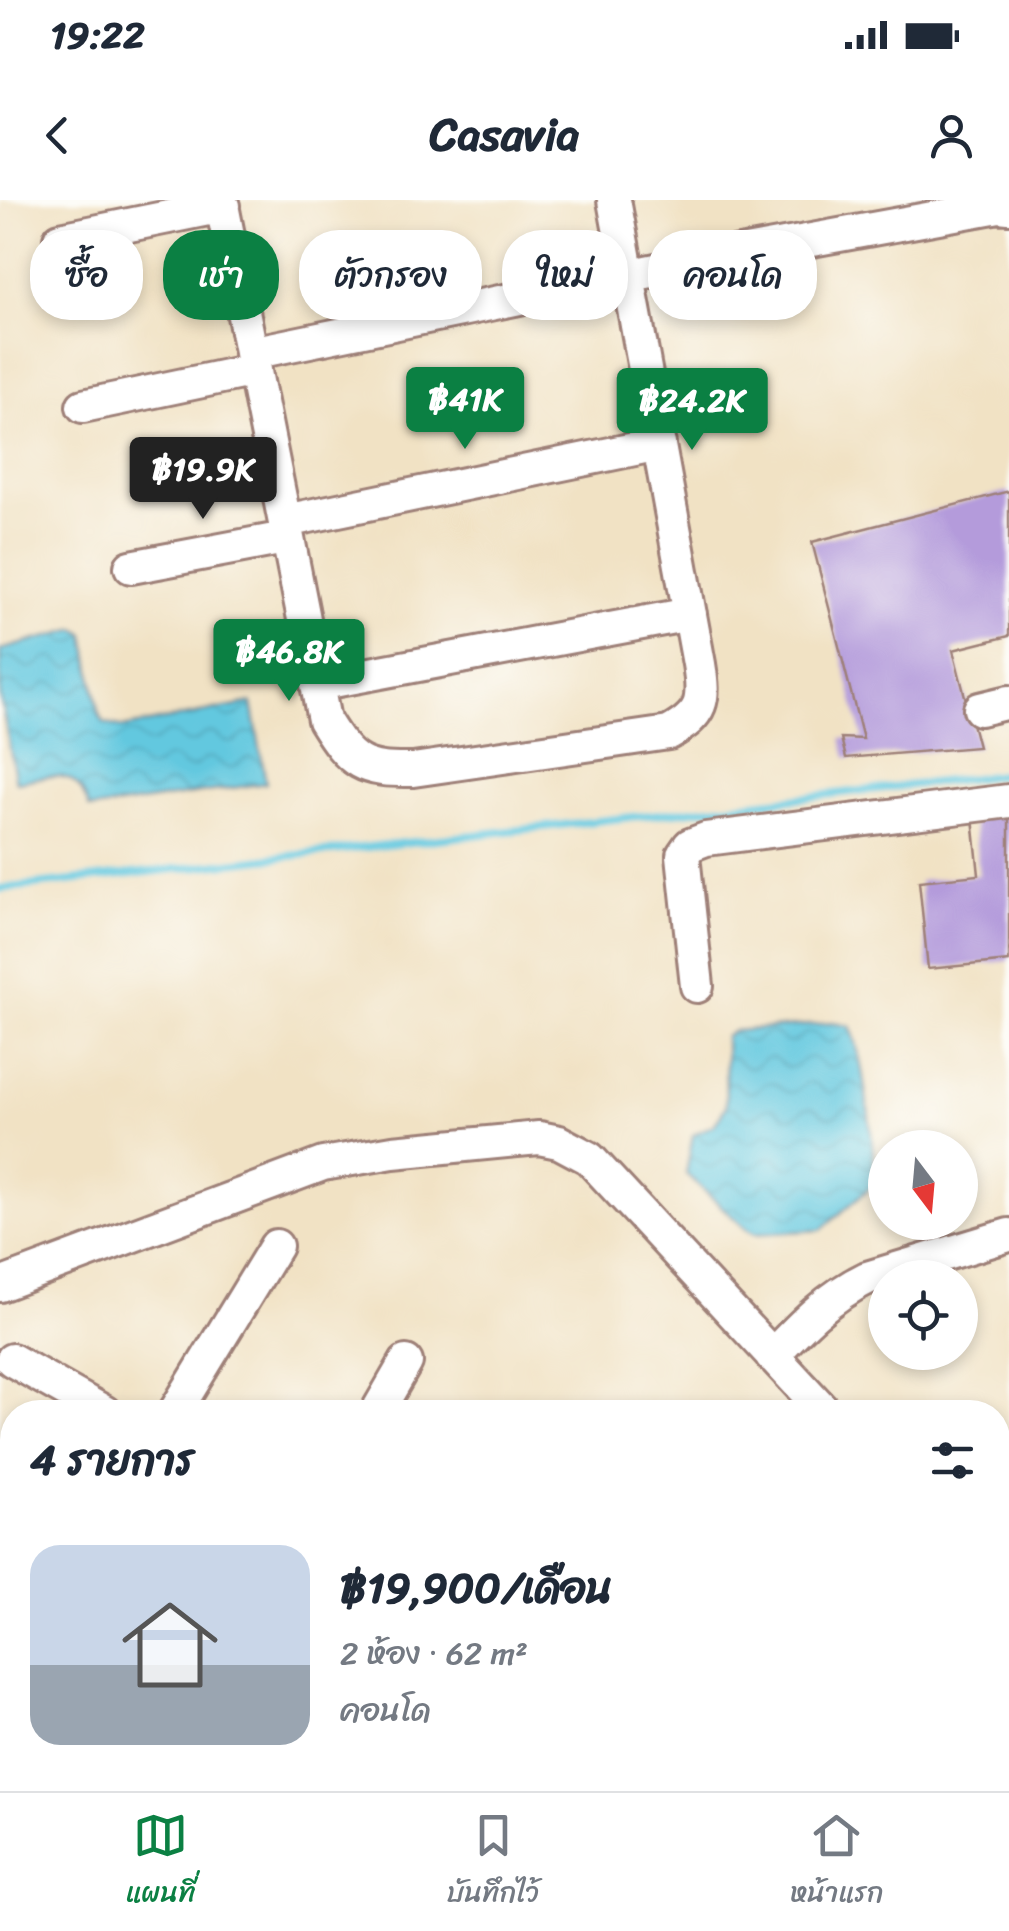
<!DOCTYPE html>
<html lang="th">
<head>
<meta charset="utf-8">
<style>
	body { margin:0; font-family:Sriracha,"Playpen Sans Thai",sans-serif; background:#f6f6f7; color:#1f2937; height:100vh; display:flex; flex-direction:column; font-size:38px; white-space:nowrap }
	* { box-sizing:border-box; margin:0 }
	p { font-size:32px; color:#747a83 }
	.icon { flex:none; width:55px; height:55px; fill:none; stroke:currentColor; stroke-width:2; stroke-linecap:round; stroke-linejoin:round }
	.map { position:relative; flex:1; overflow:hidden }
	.side { position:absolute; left:0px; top:1200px; width:1010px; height:392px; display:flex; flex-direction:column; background:#fff; border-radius:40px 40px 0 0; box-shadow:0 5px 15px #0003 }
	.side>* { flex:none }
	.top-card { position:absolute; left:30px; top:30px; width:950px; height:90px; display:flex; gap:20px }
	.needle { width:65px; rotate:164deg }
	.fabs { position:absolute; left:868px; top:930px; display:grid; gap:20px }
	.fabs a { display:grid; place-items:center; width:110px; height:110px; border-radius:50%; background:#fff; box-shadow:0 5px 15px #0003; font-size:50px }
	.price { position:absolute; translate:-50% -85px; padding:0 22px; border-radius:10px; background:#0b8043; color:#fff; font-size:32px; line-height:65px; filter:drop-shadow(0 2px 5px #0008) }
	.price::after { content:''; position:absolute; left:50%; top:60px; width:30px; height:22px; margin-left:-15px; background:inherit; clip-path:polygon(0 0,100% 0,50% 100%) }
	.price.on { background:#222; color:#fff }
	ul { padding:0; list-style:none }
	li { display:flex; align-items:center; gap:30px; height:250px; padding:0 30px }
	li span { display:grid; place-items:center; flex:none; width:280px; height:200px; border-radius:30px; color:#555 }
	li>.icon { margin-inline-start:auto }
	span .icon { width:120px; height:120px; fill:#fffc; stroke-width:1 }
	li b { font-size:42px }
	h2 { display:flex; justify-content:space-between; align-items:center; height:120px; padding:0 30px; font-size:42px }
	.chip { padding:0 35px; border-radius:40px; background:#fff; box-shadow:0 5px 15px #0003; font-size:35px; line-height:90px }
	.chip.on { background:#0b8043; color:#fff }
	.status { display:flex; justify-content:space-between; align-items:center; height:70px; padding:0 50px; background:#fff; direction:ltr }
	.status svg { height:28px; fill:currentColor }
	header { display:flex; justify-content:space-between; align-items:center; height:130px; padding:0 30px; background:#fff; font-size:45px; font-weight:700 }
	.tabs { display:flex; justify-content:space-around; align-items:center; height:140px; border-top:2px solid #e0e1e3; background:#fff; font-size:28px; color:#747a83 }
	.tabs a { display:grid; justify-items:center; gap:5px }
	.tabs .on { color:#0b8043 }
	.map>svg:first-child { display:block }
	.water { fill:url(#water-waves); stroke:#567485; stroke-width:2.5 }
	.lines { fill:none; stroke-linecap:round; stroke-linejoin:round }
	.stream { stroke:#62c8df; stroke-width:8 }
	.building { fill:#b49bdb }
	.minor-casing { stroke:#9e8078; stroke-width:38 }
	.minor { stroke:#fff; stroke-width:32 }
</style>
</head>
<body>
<div class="status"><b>19:22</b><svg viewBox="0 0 49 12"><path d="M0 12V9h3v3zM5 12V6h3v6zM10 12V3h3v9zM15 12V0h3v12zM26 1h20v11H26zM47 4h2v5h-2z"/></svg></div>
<header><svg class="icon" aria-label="back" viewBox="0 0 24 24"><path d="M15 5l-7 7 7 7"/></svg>Casavia<svg class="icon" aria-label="person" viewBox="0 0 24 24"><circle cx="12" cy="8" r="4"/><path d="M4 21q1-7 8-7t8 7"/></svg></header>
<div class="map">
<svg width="1009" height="1591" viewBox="0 0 1009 1591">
	<defs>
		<pattern id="water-waves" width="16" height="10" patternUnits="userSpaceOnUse" patternTransform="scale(2.5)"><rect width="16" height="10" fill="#62c8df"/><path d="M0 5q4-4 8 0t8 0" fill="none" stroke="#57abc0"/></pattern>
	</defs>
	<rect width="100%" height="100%" fill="#fdfcf7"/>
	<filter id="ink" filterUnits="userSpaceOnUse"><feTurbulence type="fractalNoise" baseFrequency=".01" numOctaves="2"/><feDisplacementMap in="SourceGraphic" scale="20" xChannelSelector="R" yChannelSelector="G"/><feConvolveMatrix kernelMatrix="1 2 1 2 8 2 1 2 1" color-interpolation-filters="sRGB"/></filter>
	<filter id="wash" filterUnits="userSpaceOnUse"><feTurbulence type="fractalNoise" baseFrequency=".0048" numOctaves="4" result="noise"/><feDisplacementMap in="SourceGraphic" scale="40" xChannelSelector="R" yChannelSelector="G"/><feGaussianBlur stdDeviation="2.25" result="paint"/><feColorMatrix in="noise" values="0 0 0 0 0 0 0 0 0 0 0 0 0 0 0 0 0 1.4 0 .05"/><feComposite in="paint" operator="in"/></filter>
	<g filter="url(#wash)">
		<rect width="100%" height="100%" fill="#f1e2c4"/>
		<path class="water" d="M76,429L85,434L99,514L104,523L123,528L252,503L266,583L94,609L89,608C76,565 52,576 16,582L0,496V450Z
			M832,823L850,826C862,849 877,959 873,985L821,1030L755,1034L746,1029L686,974L693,935L715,924L726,906L725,837L734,831Z"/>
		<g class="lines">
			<path class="stream" d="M0,689L1009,574"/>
		</g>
		<g id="blocks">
			<path class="building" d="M1009,291V436L953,450L978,547L846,558L841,538L863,539L812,342Z
				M1009,614V761L928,769L919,681L979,675L973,618Z"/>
		</g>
	</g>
	<g filter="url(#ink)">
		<use href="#blocks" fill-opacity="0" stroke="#9e8078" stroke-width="2.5"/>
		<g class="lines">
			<defs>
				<path id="minor" d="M221,0L324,520C351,564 362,571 413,570L669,533C703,514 705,501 699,464L614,0
					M60,39L223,6
					M251,153L729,55L999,6L1009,7
					M83,206L255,170
					M285,321L659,244
					M131,367L285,338
					M317,484L690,414
					M980,509L1009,502
					M697,786L683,655L690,645L706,639L1009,601
					M0,1085L323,964L393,952L539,938L559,942L589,958L825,1212
					M772,1156C801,1125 828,1097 867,1078L1009,1035
					M12,1160L104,1212
					M175,1212L276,1046
					M377,1212L406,1162
					M998,1295L1009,1291
					M0,1339L12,1347
					M998,1441L1009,1474
					M0,1511L12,1491
					M302,1580L320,1591
					M630,1580L650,1591
					M977,1580L990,1591
					M154,1591L161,1580
					M531,1591L537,1580"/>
			</defs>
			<use href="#minor" class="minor-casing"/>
			<use href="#minor" class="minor"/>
		</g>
	</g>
</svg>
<div class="fabs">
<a><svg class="needle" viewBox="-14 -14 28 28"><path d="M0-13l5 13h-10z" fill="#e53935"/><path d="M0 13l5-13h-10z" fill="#747a83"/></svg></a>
<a><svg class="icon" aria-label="locate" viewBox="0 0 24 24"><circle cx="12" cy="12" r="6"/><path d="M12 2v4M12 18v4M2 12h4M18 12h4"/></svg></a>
</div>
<b class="price" style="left:465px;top:252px">฿41K</b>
<b class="price" style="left:692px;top:253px">฿24.2K</b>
<b class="price on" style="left:203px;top:322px">฿19.9K</b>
<b class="price" style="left:289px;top:504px">฿46.8K</b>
<div class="top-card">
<a class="chip">ซื้อ</a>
<a class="chip on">เช่า</a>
<a class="chip">ตัวกรอง</a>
<a class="chip">ใหม่</a>
<a class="chip">คอนโด</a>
</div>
<section class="side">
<h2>4 รายการ<svg class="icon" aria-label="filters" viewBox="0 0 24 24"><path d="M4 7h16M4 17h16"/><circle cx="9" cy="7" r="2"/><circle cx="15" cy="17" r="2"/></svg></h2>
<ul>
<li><span style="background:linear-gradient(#c9d6e8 60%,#9aa5b1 0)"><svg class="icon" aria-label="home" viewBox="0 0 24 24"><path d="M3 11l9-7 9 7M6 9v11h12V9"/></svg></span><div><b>฿19,900/เดือน</b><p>2 ห้อง · 62 m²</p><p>คอนโด</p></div></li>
</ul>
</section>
</div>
<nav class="tabs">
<a class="on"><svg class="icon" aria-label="map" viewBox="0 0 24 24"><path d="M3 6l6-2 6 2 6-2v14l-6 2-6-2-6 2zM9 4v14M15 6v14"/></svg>แผนที่</a>
<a><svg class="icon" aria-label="saved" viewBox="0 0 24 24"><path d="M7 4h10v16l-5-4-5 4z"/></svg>บันทึกไว้</a>
<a><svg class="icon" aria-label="home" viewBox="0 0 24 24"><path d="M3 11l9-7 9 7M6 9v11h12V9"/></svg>หน้าแรก</a>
</nav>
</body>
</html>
